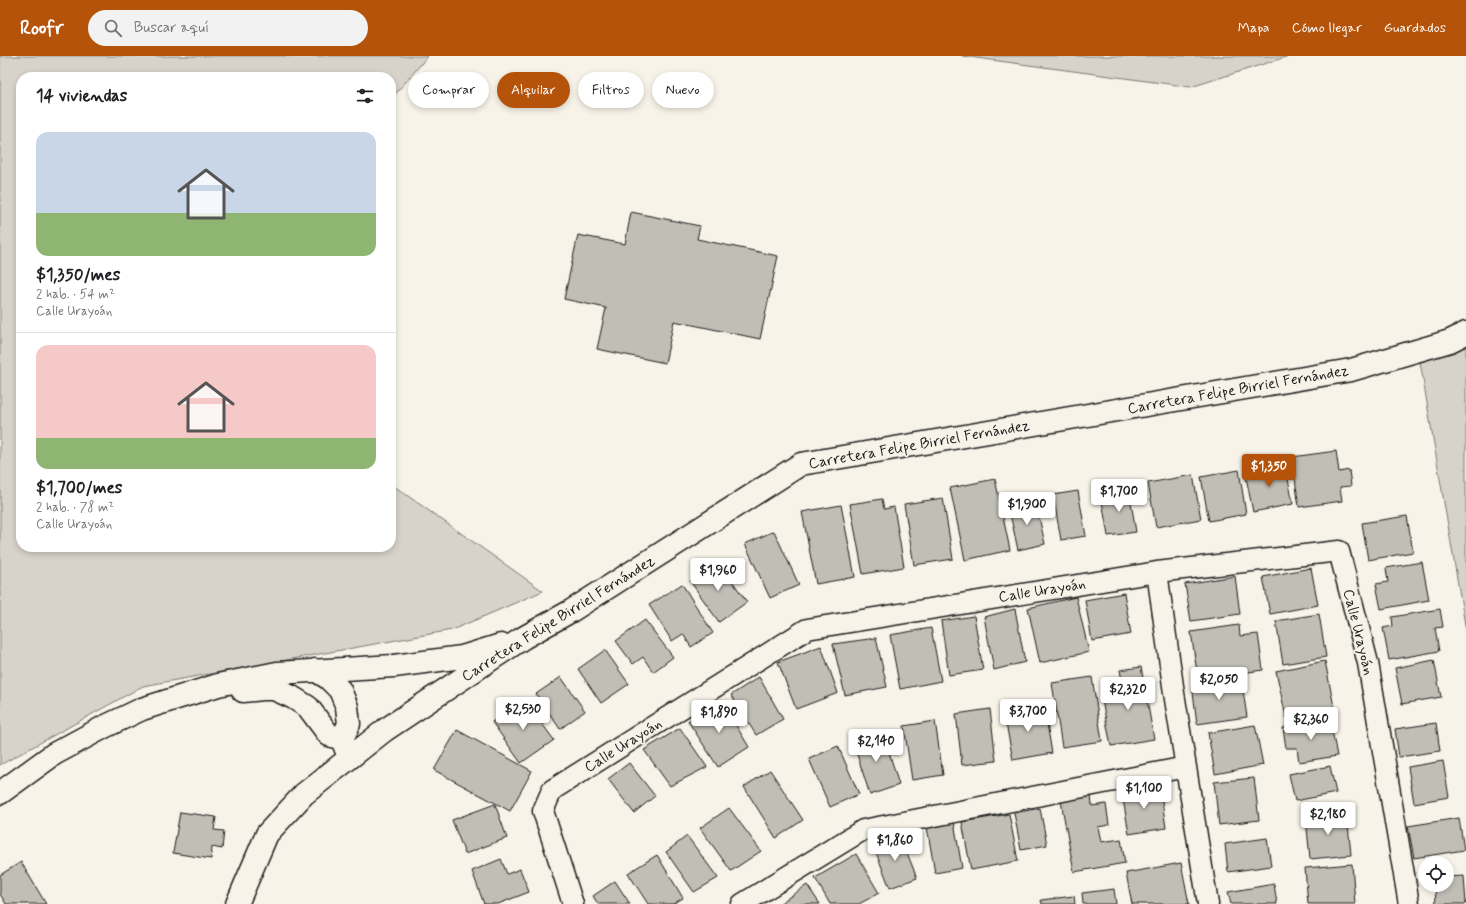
<!DOCTYPE html>
<html lang="es">
<head>
<meta charset="utf-8">
<style>
	body { margin:0; font-family:Mynerve,sans-serif; background:#f2f2f2; color:#202124; height:100vh; display:flex; flex-direction:column; font-size:15px; white-space:nowrap }
	* { box-sizing:border-box; margin:0 }
	p { font-size:13px; color:#757577 }
	.icon { flex:none; width:22px; height:22px; fill:none; stroke:currentColor; stroke-width:2; stroke-linecap:round; stroke-linejoin:round }
	.map { position:relative; flex:1; overflow:hidden }
	.sheet { position:absolute; left:16px; top:16px; width:380px; height:480px; display:flex; flex-direction:column; background:#fff; border-radius:16px; box-shadow:0 2px 6px #0003 }
	.sheet>* { flex:none }
	.banner { position:absolute; left:408px; top:16px; width:380px; height:36px; display:flex; gap:8px }
	.buttons { position:absolute; left:1418px; top:800px; display:grid; gap:8px }
	.buttons a { display:grid; place-items:center; width:36px; height:36px; border-radius:50%; background:#fff; box-shadow:0 2px 6px #0003; font-size:20px }
	.price { position:absolute; translate:-50% -34px; padding:0 9px; border-radius:4px; background:#fff; color:#222; font-size:13px; line-height:26px; filter:drop-shadow(0 1px 2px #0008) }
	.price::after { content:''; position:absolute; left:50%; top:24px; width:12px; height:9px; margin-left:-6px; background:inherit; clip-path:polygon(0 0,100% 0,50% 100%) }
	.price.active { background:#b45309; color:#fff }
	ul { padding:0; list-style:none }
	li { display:grid; align-content:center; gap:8px; height:212px; padding:0 20px }
	li+li { border-top:1px solid #e0e0e0 }
	li span { display:grid; place-items:center; height:124px; border-radius:12px; color:#555 }
	li>.icon { margin-inline-start:auto }
	span .icon { width:72px; height:72px; fill:#fffc; stroke-width:1 }
	li b { font-size:17px }
	h2 { display:flex; justify-content:space-between; align-items:center; height:48px; padding:0 20px; font-size:17px }
	.pill { padding:0 14px; border-radius:18px; background:#fff; box-shadow:0 2px 6px #0003; font-size:14px; line-height:36px }
	.pill.active { background:#b45309; color:#fff }
	header { display:flex; align-items:center; gap:24px; box-sizing:border-box; height:56px; padding:0 20px; background:#b45309; color:#fff }
	header strong { font-size:19px }
	nav { display:flex; gap:22px; margin-inline-start:auto; font-size:14px }
	.search { width:280px; height:36px; background:#f2f2f2; display:flex; align-items:center; gap:10px; box-sizing:border-box; padding:0 14px; border-radius:22px; color:#757577; font-size:15px }
	.map>svg:first-child { display:block }
	.green { fill:#d7d3cb; stroke:#7a7874 }
	.building { fill:#c0beb5; stroke:#1c1c1c }
	.lines { fill:none; stroke-linecap:round; stroke-linejoin:round }
	.street-casing { stroke:#1c1c1c; stroke-width:23 }
	.secondary-casing { stroke:#1c1c1c; stroke-width:25 }
	.street { stroke:#f7f3e8; stroke-width:20 }
	.secondary { stroke:#f7f3e8; stroke-width:22 }
	.labels { text-anchor:middle; stroke-width:3.5; stroke-linejoin:round; paint-order:stroke }
	.street-label { font-size:15px; fill:#1c1c1c; stroke:#f7f3e8 }
</style>
</head>
<body>
<header>
<strong>Roofr</strong>
<div class="search"><svg class="icon" aria-label="search" viewBox="0 0 24 24"><circle cx="10" cy="10" r="6"/><path d="M15 15l6 6"/></svg>Buscar aquí</div>
<nav><a>Mapa</a><a>Cómo llegar</a><a>Guardados</a></nav>
</header>
<div class="map">
<svg width="1466" height="848" viewBox="0 0 1466 848">
	<rect width="100%" height="100%" fill="#f7f3e8"/>
	<filter id="ink" filterUnits="userSpaceOnUse"><feTurbulence type="fractalNoise" baseFrequency=".025" numOctaves="2"/><feDisplacementMap in="SourceGraphic" scale="8" xChannelSelector="R" yChannelSelector="G"/><feConvolveMatrix kernelMatrix="1 2 1 2 8 2 1 2 1" color-interpolation-filters="sRGB"/></filter>
	<g filter="url(#ink)">
		<path class="green" d="M0,0H428L391,43V21H21V491H391V428L543,535L452,574L143,630L0,709Z
			M962,0H1289L1191,31Z
			M1466,289V575L1420,306Z"/>
		<path class="building" d="M631,156L700,170L697,183L778,200L760,283L674,265L665,307L597,293L606,252L564,243L578,179L625,188Z
			M1336,395L1339,416L1349,414L1351,430L1340,431L1342,445L1299,451L1292,401Z
			M1285,408L1293,448L1253,456L1245,416Z
			M1239,414L1246,458L1209,465L1201,421Z
			M1193,419L1201,463L1156,471L1148,427Z
			M995,423L1010,494L965,504L950,432Z
			M1129,434L1136,476L1108,480L1101,439Z
			M1078,435L1086,480L1061,484L1053,439Z
			M943,442L953,503L914,509L904,448Z
			M882,443L884,453L894,451L904,511L863,518L850,448Z
			M1036,447L1045,488L1018,494L1009,453Z
			M841,449L855,521L816,528L802,456Z
			M1407,460L1413,496L1368,504L1362,467Z
			M774,475L799,529L770,542L745,488Z
			M718,505L747,546L719,566L690,525Z
			M1422,506L1429,544L1381,553L1376,528L1388,526L1386,512Z
			M1311,512L1318,549L1270,558L1263,521Z
			M1235,520L1240,558L1191,565L1185,528Z
			M682,528L713,577L691,591L683,578L672,585L649,549Z
			M1124,537L1131,578L1092,585L1085,544Z
			M1076,541L1089,596L1040,607L1028,552Z
			M1015,553L1025,606L994,614L984,561Z
			M1440,553L1443,571L1435,572L1439,595L1389,604L1383,572L1393,570L1392,561Z
			M1319,558L1326,601L1283,608L1276,565Z
			M974,560L983,614L949,619L941,565Z
			M645,564L673,601L653,616L643,601L633,608L616,585Z
			M1239,569L1240,580L1258,578L1263,614L1198,623L1191,576Z
			M931,572L941,625L900,633L890,579Z
			M876,582L887,631L845,639L833,588Z
			M821,590L838,637L796,653L778,606Z
			M605,594L629,628L601,647L578,613Z
			M1434,604L1441,641L1402,648L1395,612Z
			M1325,605L1334,651L1286,661L1276,615Z
			M1141,611L1154,683L1111,690L1101,639L1124,635L1120,614Z
			M561,621L585,655L560,673L536,638Z
			M759,621L783,663L756,679L731,639Z
			M1092,621L1102,685L1062,691L1052,627Z
			M1241,621L1247,661L1197,668L1192,628Z
			M524,643L554,684L521,707L492,666Z
			M722,646L749,691L718,711L688,665Z
			M1044,650L1052,697L1013,704L1004,657Z
			M990,653L996,705L962,709L956,658Z
			M1330,664L1337,700L1299,706L1297,692H1286L1283,672Z
			M935,665L943,719L912,724L904,670Z
			M1436,667L1440,695L1399,701L1395,673Z
			M1255,669L1263,709L1215,718L1208,677Z
			M680,672L707,711L670,730L644,694Z
			M457,674L532,715L510,755L434,714Z
			M883,676L899,729L870,739L853,686Z
			M838,690L859,738L830,751L809,703Z
			M1443,705L1449,741L1414,747L1408,711Z
			M629,707L655,740L634,757L608,723Z
			M1330,710L1336,737L1295,745L1289,718Z
			M770,714L803,764L776,782L744,731Z
			M1254,722L1259,764L1219,769L1214,726Z
			M1160,731L1166,772L1129,778L1122,737Z
			M1091,739L1092,750L1106,748L1109,769L1098,771L1101,786L1121,783L1125,807L1074,816L1061,745Z
			M495,748L507,782L465,798L452,764Z
			M729,752L761,795L731,815L700,772Z
			M1040,752L1047,789L1021,794L1014,757Z
			M180,756L216,761L214,774L224,775L222,793L212,791L211,803L173,797Z
			M1009,758L1018,805L971,814L962,766Z
			M1347,758L1351,799L1310,803L1306,762Z
			M1459,762L1464,794L1414,802L1408,770Z
			M954,766L962,812L935,817L927,771Z
			M900,779L917,822L890,832L873,789Z
			M687,780L718,822L694,836L666,796Z
			M1267,782L1271,810L1228,816L1225,788Z
			M856,798L879,837L859,848H830L815,822Z
			M657,799L683,842L673,848H648L628,817Z
			M501,803L507,818L520,813L529,836L498,848H484L472,815Z
			M21,806L46,848H6L0,838V819Z
			M1181,807L1189,848H1132L1126,817Z
			M1352,808L1355,848H1308L1305,812Z
			M1464,820L1466,848H1436L1435,829H1447V821Z
			M615,825L630,848H598L593,840Z
			M1274,828L1277,848H1231L1228,836Z
			M807,829L820,848H779Z
			M1114,833L1116,848H1083L1082,837Z
			M1074,840L1075,848H1042L1041,844Z"/>
		<g class="lines">
			<defs>
				<path id="street" d="M1157,516L1174,637L1208,848
					M573,848L543,755L552,734L807,573L1157,516L1339,495L1368,607L1409,848
					M742,848L863,774L1186,711"/>
				<path id="secondary" d="M315,614L328,622L340,634L347,651L349,668L342,683L347,696
					M243,635L263,633H274L292,641L308,651L329,679L342,683
					M0,737L54,698L104,671L142,653L218,629L277,617L394,610L462,601L501,589
					M237,848L267,778L304,738L385,674L523,582L571,555L801,408L1351,314L1450,285L1466,277"/>
			</defs>
			<use href="#street" class="street-casing"/>
			<use href="#secondary" class="secondary-casing"/>
			<use href="#street" class="street"/>
			<use href="#secondary" class="secondary"/>
		</g>
	</g>
	<g class="labels">
		<g class="street-label">
			<text transform="translate(1238 333) rotate(-10)" y="5">Carretera Felipe Birriel Fernández</text>
			<text transform="translate(919 388) rotate(-10)" y="5">Carretera Felipe Birriel Fernández</text>
			<text transform="translate(1042 534) rotate(-9)" y="5">Calle Urayoán</text>
			<text transform="translate(558 562) rotate(-32)" y="5">Carretera Felipe Birriel Fernández</text>
			<text transform="translate(1359 576) rotate(76)" y="5">Calle Urayoán</text>
			<text transform="translate(623 689) rotate(-32)" y="5">Calle Urayoán</text>
		</g>
	</g>
</svg>
<div class="buttons">
<a><svg class="icon" aria-label="locate" viewBox="0 0 24 24"><circle cx="12" cy="12" r="6"/><path d="M12 2v4M12 18v4M2 12h4M18 12h4"/></svg></a>
</div>
<b class="price active" style="left:1269px;top:432px">$1,350</b>
<b class="price" style="left:1119px;top:457px">$1,700</b>
<b class="price" style="left:1027px;top:470px">$1,900</b>
<b class="price" style="left:718px;top:536px">$1,960</b>
<b class="price" style="left:1219px;top:645px">$2,050</b>
<b class="price" style="left:1128px;top:655px">$2,320</b>
<b class="price" style="left:523px;top:675px">$2,530</b>
<b class="price" style="left:1028px;top:677px">$3,700</b>
<b class="price" style="left:719px;top:678px">$1,890</b>
<b class="price" style="left:1311px;top:685px">$2,360</b>
<b class="price" style="left:876px;top:707px">$2,140</b>
<b class="price" style="left:1144px;top:754px">$1,100</b>
<b class="price" style="left:1328px;top:780px">$2,180</b>
<b class="price" style="left:895px;top:806px">$1,860</b>
<div class="banner">
<a class="pill">Comprar</a>
<a class="pill active">Alquilar</a>
<a class="pill">Filtros</a>
<a class="pill">Nuevo</a>
</div>
<section class="sheet">
<h2>14 viviendas<svg class="icon" aria-label="filters" viewBox="0 0 24 24"><path d="M4 7h16M4 17h16"/><circle cx="9" cy="7" r="2"/><circle cx="15" cy="17" r="2"/></svg></h2>
<ul>
<li><span style="background:linear-gradient(#c9d6e8 65%,#8fb573 0)"><svg class="icon" aria-label="home" viewBox="0 0 24 24"><path d="M3 11l9-7 9 7M6 9v11h12V9"/></svg></span><div><b>$1,350/mes</b><p>2 hab. · 54 m²</p><p>Calle Urayoán</p></div></li>
<li><span style="background:linear-gradient(#f6c9c9 75%,#8fb573 0)"><svg class="icon" aria-label="home" viewBox="0 0 24 24"><path d="M3 11l9-7 9 7M6 9v11h12V9"/></svg></span><div><b>$1,700/mes</b><p>2 hab. · 78 m²</p><p>Calle Urayoán</p></div></li>
</ul>
</section>
</div>
</body>
</html>
